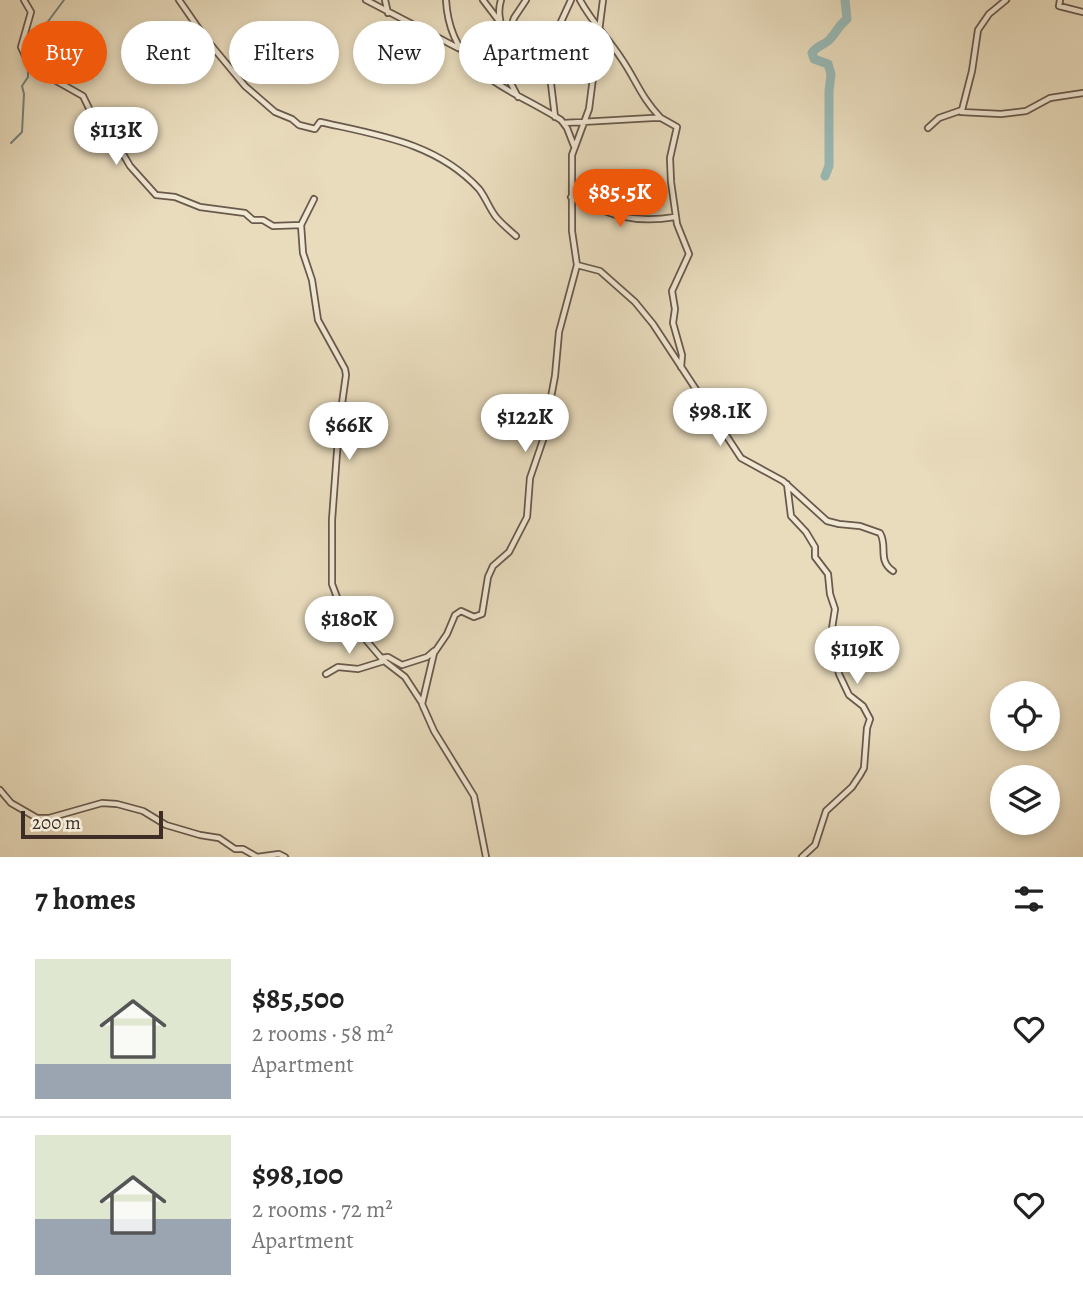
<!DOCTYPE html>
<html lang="en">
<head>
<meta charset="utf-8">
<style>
	body { margin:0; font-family:Alegreya,serif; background:#f6f6f6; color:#222; height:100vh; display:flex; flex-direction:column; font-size:26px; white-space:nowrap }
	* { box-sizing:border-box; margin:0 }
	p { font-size:23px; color:#767676 }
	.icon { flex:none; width:38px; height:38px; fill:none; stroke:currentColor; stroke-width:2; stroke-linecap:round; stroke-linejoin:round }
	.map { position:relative; height:857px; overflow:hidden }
	.drawer { display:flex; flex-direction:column; background:#fff; flex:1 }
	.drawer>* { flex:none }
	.top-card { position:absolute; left:21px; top:21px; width:700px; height:63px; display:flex; gap:14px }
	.tools { position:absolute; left:990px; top:681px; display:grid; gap:14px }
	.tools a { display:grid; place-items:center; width:70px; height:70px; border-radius:50%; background:#fff; box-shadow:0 4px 10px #0003; font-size:35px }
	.scale { position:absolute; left:21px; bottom:18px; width:142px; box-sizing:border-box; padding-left:7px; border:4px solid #3e2d27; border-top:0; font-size:19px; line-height:24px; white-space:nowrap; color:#3e2d27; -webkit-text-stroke:5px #f1e8d4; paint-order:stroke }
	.price { position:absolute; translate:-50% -60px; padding:0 16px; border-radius:24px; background:#fff; color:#222; font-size:23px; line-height:46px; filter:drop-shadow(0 2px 4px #0008) }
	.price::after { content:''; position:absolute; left:50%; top:42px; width:21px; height:16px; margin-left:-10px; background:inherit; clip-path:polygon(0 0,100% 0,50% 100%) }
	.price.active { background:#ea580c; color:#fff }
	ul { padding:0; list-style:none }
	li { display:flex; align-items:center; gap:21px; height:175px; padding:0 35px }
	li+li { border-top:2px solid #e0e0e0 }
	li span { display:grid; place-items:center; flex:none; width:196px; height:140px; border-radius:0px; color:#555 }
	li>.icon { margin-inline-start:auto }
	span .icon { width:84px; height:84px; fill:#fffc; stroke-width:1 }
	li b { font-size:30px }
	h2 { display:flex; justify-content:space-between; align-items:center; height:84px; padding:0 35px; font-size:30px }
	.pill { padding:0 24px; border-radius:32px; background:#fff; box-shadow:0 4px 10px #0003; font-size:24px; line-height:63px }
	.pill.active { background:#ea580c; color:#fff }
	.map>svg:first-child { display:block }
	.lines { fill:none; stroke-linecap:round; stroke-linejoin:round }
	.stream { stroke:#74827d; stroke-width:2 }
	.river { stroke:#98bab6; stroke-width:9 }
	.minor-casing { stroke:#69594c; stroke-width:8 }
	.minor { stroke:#f1e8d4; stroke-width:4.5 }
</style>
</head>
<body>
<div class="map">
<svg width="1083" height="857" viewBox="0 0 1083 857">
	<rect width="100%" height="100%" fill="#e9dcbd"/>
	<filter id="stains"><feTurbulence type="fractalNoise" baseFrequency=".00286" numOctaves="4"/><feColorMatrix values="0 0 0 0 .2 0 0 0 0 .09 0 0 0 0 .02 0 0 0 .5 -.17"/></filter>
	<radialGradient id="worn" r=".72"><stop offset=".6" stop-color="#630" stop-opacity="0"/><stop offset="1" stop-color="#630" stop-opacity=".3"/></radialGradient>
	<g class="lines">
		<path class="stream" d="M29,58L32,43L64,0
			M11,143L22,132L24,94L22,86L28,77V64"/>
		<path class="river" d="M825,176L829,166V91L831,74L828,64L814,59L812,53C817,45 826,45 831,38C837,31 840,24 847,19L845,0"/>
		<defs>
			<path id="minor" d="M24,0L31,12L21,47L28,62L37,70L83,96L106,143L123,154L130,166L156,195L175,197L200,207L245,213L253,220H263L273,226L301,225
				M179,0L206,39L245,86L275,112L292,119L299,125L315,129L320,122C378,135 437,143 479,189C486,198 489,208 496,217C502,224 509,230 516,236
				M366,0L458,48
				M385,0L388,13
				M446,0C450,73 508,87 561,120L567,128L574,146
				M483,0L499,21
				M501,0C496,16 503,26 504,42C505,51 504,58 502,66L518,97
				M580,0C591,21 608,38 621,58C635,78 642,99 660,117
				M1060,0L1059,6L1083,12
				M505,45L514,18L526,0
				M961,112L1001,114L1026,111L1050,98L1083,93
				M555,117L546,42L560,24L571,0
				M564,123L652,118H661L677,127L670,158L671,182L677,224L689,254L672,291L675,309L673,323L682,355L681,367
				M928,128L939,118L962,110L972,71L978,30L989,14L1006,0
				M571,197C609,215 633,224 675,217
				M314,199L301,225L303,253L312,280L318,320L345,369L346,375L339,425L332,520V584L338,600L354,626L383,660L405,677L422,703
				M577,265L600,271L635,302L653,324L741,458L783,481L827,521L839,524L860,526L880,533C888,546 877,560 893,571
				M787,484L791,516L806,532L815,547V557L828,574L830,594L835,609L831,635L839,674L849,695L863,706L870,719L867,728L864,768L860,775L852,787L826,811L815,845L802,857
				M381,658L388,657L402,665L427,657L434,651
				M326,674L338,667L358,669L384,661
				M0,790L11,803L37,818H49L102,803L117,804L143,811L166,825L200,835L219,838L235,849H243L257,857L279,854L285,857
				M486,857L474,796L434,731L422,704L434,653L447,634L455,615L461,611L474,617L482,614L488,577L493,566L509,552L527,517L530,478L543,440L555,376L559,332L577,265L572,231V155L589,109L603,0"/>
		</defs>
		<use href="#minor" class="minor-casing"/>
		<use href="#minor" class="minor"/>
	</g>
	<rect width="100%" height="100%" filter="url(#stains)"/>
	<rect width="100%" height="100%" fill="url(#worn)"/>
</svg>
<div class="tools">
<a><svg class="icon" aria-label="locate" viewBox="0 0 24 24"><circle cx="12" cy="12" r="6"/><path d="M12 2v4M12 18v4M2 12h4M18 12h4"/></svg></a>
<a><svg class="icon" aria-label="layers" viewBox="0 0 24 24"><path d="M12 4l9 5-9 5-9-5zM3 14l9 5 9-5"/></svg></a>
</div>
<div class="scale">200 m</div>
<b class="price" style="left:116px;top:167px">$113K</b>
<b class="price active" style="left:620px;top:229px">$85.5K</b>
<b class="price" style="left:720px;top:448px">$98.1K</b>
<b class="price" style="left:525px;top:454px">$122K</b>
<b class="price" style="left:349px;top:462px">$66K</b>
<b class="price" style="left:349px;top:656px">$180K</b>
<b class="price" style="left:857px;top:686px">$119K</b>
<div class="top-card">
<a class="pill active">Buy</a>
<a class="pill">Rent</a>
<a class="pill">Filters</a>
<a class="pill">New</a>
<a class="pill">Apartment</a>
</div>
</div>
<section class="drawer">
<h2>7 homes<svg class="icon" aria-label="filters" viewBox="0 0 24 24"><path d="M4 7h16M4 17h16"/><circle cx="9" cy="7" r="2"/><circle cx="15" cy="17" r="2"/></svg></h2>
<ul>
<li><span style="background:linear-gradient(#dfe7d0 75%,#9aa5b1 0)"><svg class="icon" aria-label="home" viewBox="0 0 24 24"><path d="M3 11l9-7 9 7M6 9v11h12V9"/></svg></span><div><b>$85,500</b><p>2 rooms · 58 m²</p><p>Apartment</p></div><svg class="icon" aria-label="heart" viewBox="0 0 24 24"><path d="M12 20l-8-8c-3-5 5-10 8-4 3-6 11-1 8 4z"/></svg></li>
<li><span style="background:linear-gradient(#dfe7d0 60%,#9aa5b1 0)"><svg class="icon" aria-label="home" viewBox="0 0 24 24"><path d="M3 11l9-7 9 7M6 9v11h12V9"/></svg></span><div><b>$98,100</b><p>2 rooms · 72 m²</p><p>Apartment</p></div><svg class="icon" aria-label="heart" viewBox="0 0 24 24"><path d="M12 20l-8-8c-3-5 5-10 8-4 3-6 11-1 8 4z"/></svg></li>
</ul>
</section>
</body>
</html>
